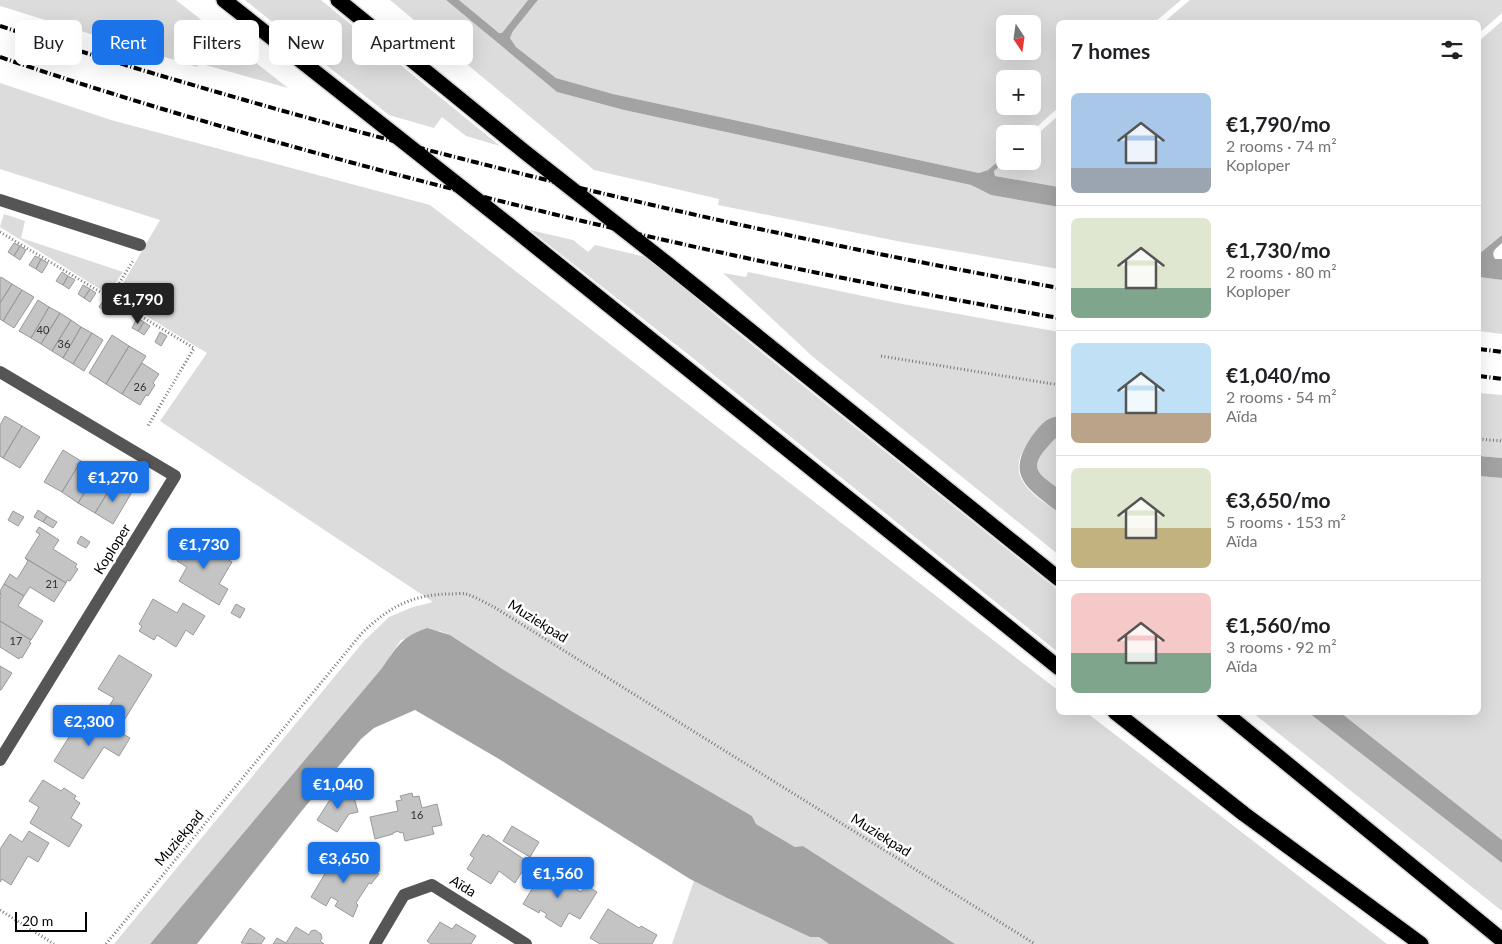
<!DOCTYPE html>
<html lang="en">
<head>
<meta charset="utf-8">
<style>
	body { margin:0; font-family:Lato,sans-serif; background:#f6f6f6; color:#202124; height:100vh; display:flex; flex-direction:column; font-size:19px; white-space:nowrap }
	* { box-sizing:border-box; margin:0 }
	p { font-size:16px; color:#757577 }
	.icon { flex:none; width:28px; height:28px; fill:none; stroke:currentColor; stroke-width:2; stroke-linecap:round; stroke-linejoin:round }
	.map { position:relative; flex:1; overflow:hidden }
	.side { position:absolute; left:1056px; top:20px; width:425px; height:695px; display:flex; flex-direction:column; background:#fff; border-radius:8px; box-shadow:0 5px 20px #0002 }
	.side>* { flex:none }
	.guide { position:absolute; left:15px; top:20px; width:475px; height:45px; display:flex; gap:10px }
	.needle { width:32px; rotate:167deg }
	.buttons { position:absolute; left:996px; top:15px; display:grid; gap:10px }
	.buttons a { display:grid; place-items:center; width:45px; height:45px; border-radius:8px; background:#fff; box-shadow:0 5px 20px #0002; font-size:25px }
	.scale { position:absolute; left:15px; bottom:12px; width:72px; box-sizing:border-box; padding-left:5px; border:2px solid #000; border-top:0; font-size:14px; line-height:18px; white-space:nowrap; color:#000; -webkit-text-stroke:4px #fff; paint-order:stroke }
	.price { position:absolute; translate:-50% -42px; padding:0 11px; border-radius:5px; background:#1a73e8; color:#fff; font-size:16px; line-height:32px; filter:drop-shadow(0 1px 2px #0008) }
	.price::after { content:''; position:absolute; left:50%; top:30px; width:15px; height:11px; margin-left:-8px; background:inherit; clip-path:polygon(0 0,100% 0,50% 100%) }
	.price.current { background:#222; color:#fff }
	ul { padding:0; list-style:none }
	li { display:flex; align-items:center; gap:15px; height:125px; padding:0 15px }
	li+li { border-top:1px solid #e0e0e0 }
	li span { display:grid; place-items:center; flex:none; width:140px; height:100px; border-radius:8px; color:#555 }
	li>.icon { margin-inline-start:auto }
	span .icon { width:60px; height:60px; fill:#fffc; stroke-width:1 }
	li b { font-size:21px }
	h2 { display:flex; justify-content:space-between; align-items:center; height:60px; padding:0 15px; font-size:21px }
	.tag { padding:0 18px; border-radius:8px; background:#fff; box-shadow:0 5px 20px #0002; font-size:18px; line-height:45px }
	.tag.current { background:#1a73e8; color:#fff }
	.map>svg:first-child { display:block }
	.green { fill:#dcdcdc; fill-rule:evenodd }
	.water { fill:#a3a3a3 }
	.building { fill:#c4c4c4; stroke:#999 }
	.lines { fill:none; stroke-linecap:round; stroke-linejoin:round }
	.highway-casing { stroke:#dbdbdb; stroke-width:18 }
	.path { stroke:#777; stroke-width:3; stroke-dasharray:1 2.5; stroke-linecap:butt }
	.minor { stroke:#555; stroke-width:12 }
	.highway { stroke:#000; stroke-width:15 }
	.rail { stroke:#000; stroke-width:4; stroke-dasharray:8 2.5 1 2.5; stroke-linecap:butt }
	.labels { text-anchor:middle; stroke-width:5; stroke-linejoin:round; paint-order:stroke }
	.number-label { font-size:11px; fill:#313131 }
	.street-label { font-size:14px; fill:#000; stroke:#fff }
</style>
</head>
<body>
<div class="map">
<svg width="1502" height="944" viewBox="0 0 1502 944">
	<rect width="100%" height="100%" fill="#fff"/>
	<path class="green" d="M0,0H176L288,88L198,63L197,67L0,6Z
		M245,0H321L500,146L466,136L442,117L434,128L389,115Z
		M390,0H446L557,92L624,110L971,185L991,195L1059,207V269L902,242L718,205L719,199L594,170Z
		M459,0H528L502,33H499Z
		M538,0H1181L1155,22H1059V107L1029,134H1005V155L988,170L979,173L613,94L556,78L516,47L510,38L513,31ZM1005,24H1032V51H1005ZM1005,79H1032V106H1005Z
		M1190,0H1502V13L1479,33V22H1164Z
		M1502,21V235L1479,254V41Z
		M0,83L111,120L430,205L1059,691V712L1087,713L1387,944H955L803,846L795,847L756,824L752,816L578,715L504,670L450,635L440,631L401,640L382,668L150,944H114L364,641L389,617L413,607L433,602L160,421L207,353L115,297L160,220L0,169Z
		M1059,115V187L995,176L994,171L1006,161H1032L1033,138Z
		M4,214L25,221L21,238L123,272L108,294L0,227Z
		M530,230L573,240L588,252L595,245L650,258L720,319L1059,591V653L689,355Z
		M748,272L897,303L1059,332V416L1055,417C1038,433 1007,456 1023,482C1031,495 1047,504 1059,513V555L812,356L723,273L746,277Z
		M1479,277L1502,280V334L1479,331Z
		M1479,393L1502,395V458L1479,456Z
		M1059,436V489C1043,476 1028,471 1044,451C1049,445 1053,440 1059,436Z
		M1479,476L1502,478V840L1341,713L1479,712Z
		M1253,713H1309L1502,863V911Z
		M694,881L727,898L810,937H819L829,944H672Z"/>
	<path class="water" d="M446,0H459L499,33H502L528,0H538L513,31L510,38L516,47L556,78L613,94L979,173L988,170L1005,155L1006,161L994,171L995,176L1059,187V207L991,195L971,185L624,110L557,92Z
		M1502,235V243C1497,248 1490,251 1495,259H1502V280L1479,277V254Z
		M1059,416V436C1053,440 1049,445 1044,451C1028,471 1043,476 1059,489V513C1028,488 1004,477 1032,436C1040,426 1045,418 1059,416Z
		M1479,456L1502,458V478L1479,476Z
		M427,628L450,635L504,670L578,715L752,816L756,824L795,847L803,846L955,944H829L819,937H810L727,898L690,879L499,759L415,710L374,728L361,739L300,813L197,944H150L382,668C397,647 401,637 427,628Z
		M1309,713H1341L1502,840V863Z"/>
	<path class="building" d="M14,243L20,246L14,256L8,252Z
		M20,246L26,250L20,260L14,256Z
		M35,256L41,259L36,269L29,265Z
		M41,259L48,263L42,273L36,269Z
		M62,272L68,276L63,285L56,281Z
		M68,276L75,280L69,289L63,285Z
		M1,277L12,284L0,303V279Z
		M12,284L22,290L3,321L0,319V303Z
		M83,285L90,289L84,298L78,294Z
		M90,289L96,293L90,302L84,298Z
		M22,290L34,297L14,328L3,321Z
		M105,298L111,302L105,311L99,307Z
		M38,300L49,307L31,338L19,331Z
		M111,302L117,306L112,315L105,311Z
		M49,307L60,313L41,344L31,338Z
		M60,313L71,320L52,351L41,344Z
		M137,318L144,322L138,331L132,328Z
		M71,320L81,327L63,358L52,351Z
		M144,322L150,326L144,335L138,331Z
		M81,327L92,333L73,364L63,358Z
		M160,332L167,336L161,346L155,342Z
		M92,333L103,340L84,371L73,364Z
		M112,335L129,346L106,384L89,373Z
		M129,346L146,356L122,394L106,384Z
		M142,363L159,374L153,383L155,385L148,396L146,395L140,405L122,394Z
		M5,416L22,426L3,458L0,456V425Z
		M22,426L40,437L20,468L3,458Z
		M63,450L81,461L62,492L44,482Z
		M81,461L98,471L78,503L62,492Z
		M98,471L114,482L95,513L78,503Z
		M114,482L132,492L113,524L95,513Z
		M38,510L47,516L43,522L34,517Z
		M13,511L24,517L18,526L8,520Z
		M47,516L57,522L53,528L43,522Z
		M39,527L59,540L53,549L77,564L75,567L78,569L70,581L67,580L66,583L25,558L40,534L36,532Z
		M81,536L90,542L86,548L77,543Z
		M191,537L203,544L204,541L219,550L217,553L232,562L219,584L228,589L219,605L179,581L187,567L177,561Z
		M25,558L66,583L54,602L30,587L24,596L4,584L10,574L17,579L28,561Z
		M4,584L24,596L18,606L43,621L31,640L0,621V599L1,596L0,591Z
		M153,599L177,613L183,603L205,616L193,635L186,630L176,647L157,635L154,640L139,631L142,626L139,624Z
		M236,604L245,609L240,618L231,613Z
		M0,621L31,640L29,642L31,643L22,658L20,657L19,659L0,647Z
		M119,655L152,675L123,722L106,712L114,698L98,689Z
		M0,666L12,673L1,690H0Z
		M79,721L97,732L103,722L130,738L119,756L104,747L83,779L54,761Z
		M43,780L61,791L64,788L76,796L74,799L80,803L71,818L82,825L69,847L30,823L39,807L29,801Z
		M352,790L358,812L349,814L337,832L317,820L333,795Z
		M412,793L413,797L419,796L422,808L437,804L442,825L432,827L434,834L405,841L403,832L400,833L398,831L393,833V834L375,839L370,817L398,811L396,801L402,800L400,796Z
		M512,826L539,842L530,857L503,841Z
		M29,831L49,843L38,862L28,856L11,885L2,879L0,882V849L10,834L22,842Z
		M483,834L487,837L488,835L528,862L515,883L499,871L491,884L467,869L474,858L470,855Z
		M337,854L358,868L361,862L379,874L371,884L369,883L356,903L358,905L353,917L335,906L338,901L331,897L326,906L311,897Z
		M544,869L560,880L558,883L566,887L567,884L581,892L586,885L597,892L580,919L569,913L561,927L545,917L547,914L540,910L539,913L523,904Z
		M608,909L639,928L641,926L657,935L652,944H600L590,938Z
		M440,922L452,929L456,924L476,936L471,944H431L427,941Z
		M296,927L309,935L311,931L315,930L321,934L322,938L320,941L324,944H273L277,938L286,943Z
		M250,928L265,938L261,944L241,943Z"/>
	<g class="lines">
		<defs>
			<path id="highway" d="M224,0L509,225L1059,668
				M338,0L526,153L665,262L1059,579
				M1115,712L1244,814L1421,944
				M1224,712L1502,940"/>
		</defs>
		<use href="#highway" class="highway-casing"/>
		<path class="path" d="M0,232L194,348L148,426
			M110,298L133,261
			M881,356L1059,385
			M1479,439L1502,441
			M0,910L54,944
			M106,944L362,633C389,607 413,594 451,594C456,594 462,593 466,594C476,597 486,603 494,607L1035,944"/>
		<path class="minor" d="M0,200L140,245
			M0,372L175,476L0,760
			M375,944L404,895L432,885L526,944"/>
		<use href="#highway" class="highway"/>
		<path class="rail" d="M0,26C347,137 700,224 1059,288
			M0,57C135,103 272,142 410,178C624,234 841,281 1059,318
			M1479,349L1502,352
			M1479,376L1502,379"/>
	</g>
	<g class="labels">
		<g class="number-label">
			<text x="43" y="334">40</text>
			<text x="64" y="348">36</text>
			<text x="140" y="391">26</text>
			<text x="52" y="588">21</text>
			<text x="16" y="645">17</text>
			<text x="417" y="819">16</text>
		</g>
		<g class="street-label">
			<text transform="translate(112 549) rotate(-58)" y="5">Koploper</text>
			<text transform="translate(538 621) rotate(32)" y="5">Muziekpad</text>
			<text transform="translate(881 835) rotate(32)" y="5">Muziekpad</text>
			<text transform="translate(179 838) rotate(-50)" y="5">Muziekpad</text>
			<text transform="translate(463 886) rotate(32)" y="5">Aïda</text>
		</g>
	</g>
</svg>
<div class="buttons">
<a><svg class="needle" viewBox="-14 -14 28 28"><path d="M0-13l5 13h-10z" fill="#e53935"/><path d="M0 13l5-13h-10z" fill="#757577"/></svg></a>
<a>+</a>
<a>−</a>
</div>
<div class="scale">20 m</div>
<b class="price current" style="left:138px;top:325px">€1,790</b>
<b class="price" style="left:113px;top:503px">€1,270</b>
<b class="price" style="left:204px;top:570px">€1,730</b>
<b class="price" style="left:89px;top:747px">€2,300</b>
<b class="price" style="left:338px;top:810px">€1,040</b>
<b class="price" style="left:344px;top:884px">€3,650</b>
<b class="price" style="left:558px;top:899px">€1,560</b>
<div class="guide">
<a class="tag">Buy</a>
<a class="tag current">Rent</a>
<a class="tag">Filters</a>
<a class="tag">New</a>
<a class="tag">Apartment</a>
</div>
<section class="side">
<h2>7 homes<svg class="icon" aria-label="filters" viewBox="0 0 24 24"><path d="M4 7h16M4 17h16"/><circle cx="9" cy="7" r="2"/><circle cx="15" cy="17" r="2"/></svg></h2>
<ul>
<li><span style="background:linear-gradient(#a9c7e8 75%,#9aa5b1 0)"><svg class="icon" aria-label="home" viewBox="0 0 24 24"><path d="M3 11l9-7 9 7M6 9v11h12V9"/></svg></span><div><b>€1,790/mo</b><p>2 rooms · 74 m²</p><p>Koploper</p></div></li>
<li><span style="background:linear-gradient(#dfe7d0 70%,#7fa58c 0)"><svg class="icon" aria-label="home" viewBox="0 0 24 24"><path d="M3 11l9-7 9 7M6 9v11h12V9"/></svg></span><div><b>€1,730/mo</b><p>2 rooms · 80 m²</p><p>Koploper</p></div></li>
<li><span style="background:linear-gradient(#bfe0f5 70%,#b9a48a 0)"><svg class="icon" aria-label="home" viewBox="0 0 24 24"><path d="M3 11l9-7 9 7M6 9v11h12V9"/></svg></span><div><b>€1,040/mo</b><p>2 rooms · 54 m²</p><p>Aïda</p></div></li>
<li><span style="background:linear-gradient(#dfe7d0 60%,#c2b280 0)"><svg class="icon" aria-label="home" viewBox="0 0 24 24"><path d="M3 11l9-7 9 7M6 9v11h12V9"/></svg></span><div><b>€3,650/mo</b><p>5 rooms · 153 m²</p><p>Aïda</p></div></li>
<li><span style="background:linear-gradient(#f6c9c9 60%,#7fa58c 0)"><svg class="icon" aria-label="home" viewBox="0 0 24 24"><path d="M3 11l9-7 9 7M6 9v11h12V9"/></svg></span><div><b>€1,560/mo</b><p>3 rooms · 92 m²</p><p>Aïda</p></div></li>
</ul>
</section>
</div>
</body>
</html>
